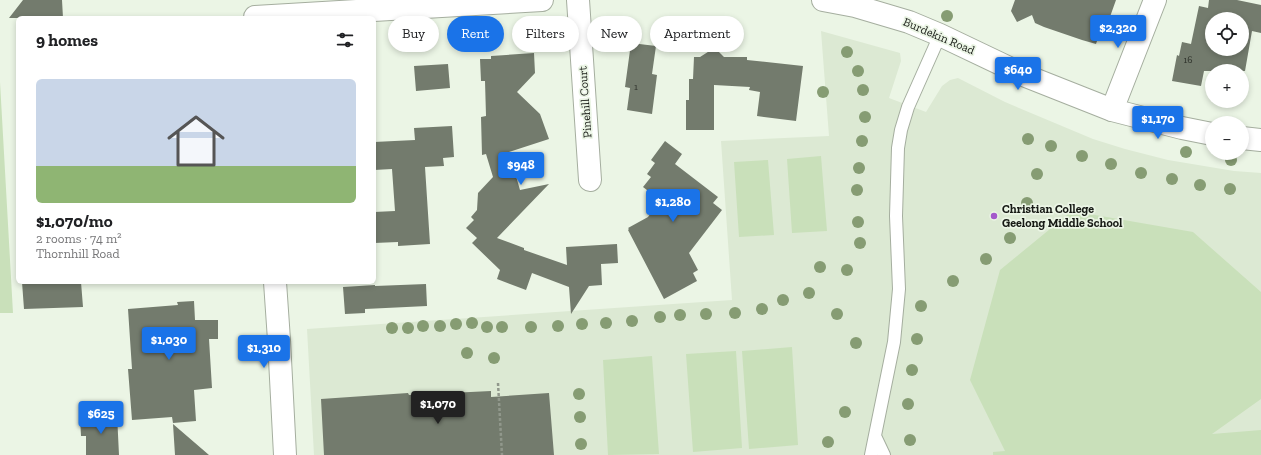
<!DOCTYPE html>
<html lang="en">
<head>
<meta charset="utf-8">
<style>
	body { margin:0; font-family:"Zilla Slab",serif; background:#f2f2f2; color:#202124; height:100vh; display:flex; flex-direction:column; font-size:15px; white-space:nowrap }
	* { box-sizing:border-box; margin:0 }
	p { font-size:13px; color:#757577 }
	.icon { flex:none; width:22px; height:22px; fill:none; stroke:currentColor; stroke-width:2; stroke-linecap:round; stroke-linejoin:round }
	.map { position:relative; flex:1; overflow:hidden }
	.drawer { position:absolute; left:16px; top:16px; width:360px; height:268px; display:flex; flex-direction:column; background:#fff; border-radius:6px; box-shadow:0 2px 6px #0003 }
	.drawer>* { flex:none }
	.guide { position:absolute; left:388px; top:16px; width:380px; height:36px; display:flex; gap:8px }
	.controls { position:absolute; left:1205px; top:12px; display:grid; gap:8px }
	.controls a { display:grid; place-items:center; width:44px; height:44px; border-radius:50%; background:#fff; box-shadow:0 2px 6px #0003; font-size:20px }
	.price { position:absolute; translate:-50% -34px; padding:0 9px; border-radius:4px; background:#1a73e8; color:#fff; font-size:13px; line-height:26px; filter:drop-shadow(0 1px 2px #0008) }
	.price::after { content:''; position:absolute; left:50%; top:24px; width:12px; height:9px; margin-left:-6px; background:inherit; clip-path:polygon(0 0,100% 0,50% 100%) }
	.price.selected { background:#222; color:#fff }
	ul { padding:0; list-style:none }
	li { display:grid; align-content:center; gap:8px; height:212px; padding:0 20px }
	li+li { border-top:1px solid #e0e0e0 }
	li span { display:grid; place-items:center; height:124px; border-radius:6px; color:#555 }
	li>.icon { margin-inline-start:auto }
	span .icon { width:72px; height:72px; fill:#fffc; stroke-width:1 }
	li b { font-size:17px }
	h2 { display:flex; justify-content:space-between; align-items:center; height:48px; padding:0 20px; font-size:17px }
	.tag { padding:0 14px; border-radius:18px; background:#fff; box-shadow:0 2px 6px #0003; font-size:14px; line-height:36px }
	.tag.selected { background:#1a73e8; color:#fff }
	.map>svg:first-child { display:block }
	.built { fill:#dce9d3 }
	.green { fill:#c9e0ba }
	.building { fill:#737b6d; fill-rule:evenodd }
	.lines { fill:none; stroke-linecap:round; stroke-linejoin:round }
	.lane-casing { stroke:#a5ae9f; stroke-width:14 }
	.street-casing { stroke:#a5ae9f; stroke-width:24 }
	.secondary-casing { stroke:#a5ae9f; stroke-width:24 }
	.path { stroke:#91988c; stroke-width:2.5; stroke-dasharray:3 2; stroke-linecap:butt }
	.lane { stroke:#fff; stroke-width:12 }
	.street { stroke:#fff; stroke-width:22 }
	.secondary { stroke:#fff; stroke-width:22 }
	.tree { fill:#869c73 }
	.poi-dot { fill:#a458cb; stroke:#ebf5e5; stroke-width:1.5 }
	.labels { text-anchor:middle; stroke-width:3.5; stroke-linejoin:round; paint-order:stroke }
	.number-label { font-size:10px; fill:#2e322b }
	.street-label { font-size:12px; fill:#171a15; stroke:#ebf5e5 }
	.poi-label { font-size:12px; font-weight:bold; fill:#171a15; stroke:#ebf5e5; text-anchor:start }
</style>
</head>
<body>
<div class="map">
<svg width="1261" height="455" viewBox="0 0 1261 455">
	<rect width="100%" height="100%" fill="#ebf5e5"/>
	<path class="built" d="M821,31L900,53L901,61L889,98L926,112L942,86L950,80L958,78L1005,102L1093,139L1125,149L1168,160L1234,171L1261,173V455H314L307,329L732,300L721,141L829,136Z"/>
	<path class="green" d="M0,82L13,313H0Z
		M821,156L827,231L792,233L787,159Z
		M768,160L774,235L739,237L734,162Z
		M1072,211L1193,232L1261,292V399L1212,434L1261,430V455H993V452L1005,451L970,380L1000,270Z
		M792,347L798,445L749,449L742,351Z
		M736,351L742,448L693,452L686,354Z
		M652,356L659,454L608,455L603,360Z"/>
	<path class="building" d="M23,0H62L63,18H9Z
		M1015,0H1116L1106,28L1102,26L1096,44L1082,40L1044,27L1035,23L1032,15L1017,22L1011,11Z
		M1209,0H1237L1261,5V33L1252,31L1245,71H1204L1201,86L1172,81L1177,55L1179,56L1182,42L1191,44L1199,6L1208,8ZM1212,19H1242V49H1212Z
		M631,43L656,46L652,74L657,75L652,114L627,110L630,88L625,87Z
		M711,50H717L724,57H747V60L803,66L796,121L757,116L760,92L749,90L750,87L714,85V130H686V100H689V79H693L694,57H700Z
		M534,53L535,73L517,92L540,114L549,139L509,152L520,190L549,184L497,238L524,248V250L567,265L566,247L617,244L618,263L601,264L602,285L589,286L571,314L569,287L532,273L526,290L497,279L500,270L472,243L477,238L466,228L474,220L471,217L477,210L478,193L493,177L486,154L482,155L481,117L486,116L485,81H481L480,59H491V56Z
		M448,64L450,88L416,91L414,66Z
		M452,126L454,157L443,158L444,166L425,167L430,244L398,246V242L374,243V212L395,211L392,169L374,170V142L415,140L414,128Z
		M665,141L682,154L675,164L718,197L713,203L722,210L689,253L698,270L693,273L697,281L664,299L628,230L629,229L628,228L648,217L660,200L643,187L651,177L647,174L655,163L651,160Z
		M22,282H81L83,307L24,309Z
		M426,284L427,306L365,309V313L345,314L343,287L375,285V286Z
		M194,301L195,320H218V339H209L212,388L194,390L196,421L173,423L172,417L132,420L128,369H132L128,309L178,305L177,302Z
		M491,391V397L549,393L554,455H324L321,399L408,393L409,395Z
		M117,414L119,455H86V436H81L80,417Z
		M173,424L209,455H175Z"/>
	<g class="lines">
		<defs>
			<path id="lane" d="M875,436L884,455
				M871,455L894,342L899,289L896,216L898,148L901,130L908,107L940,35"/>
			<path id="street" d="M578,0L590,180
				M1112,110L1155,0"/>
			<path id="secondary" d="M823,0L855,6L909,22L940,35L1026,76L1112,110L1182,128L1212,134
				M255,17L542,0
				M1242,138L1261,140
				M275,282L279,340L285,455"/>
		</defs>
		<use href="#lane" class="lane-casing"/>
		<use href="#street" class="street-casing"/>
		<use href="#secondary" class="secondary-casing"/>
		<path class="path" d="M498,383L502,455"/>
		<use href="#lane" class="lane"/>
		<use href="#street" class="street"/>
		<use href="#secondary" class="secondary"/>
	</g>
	<g class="tree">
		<circle cx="947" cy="16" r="6"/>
		<circle cx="847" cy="52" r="6"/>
		<circle cx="858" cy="71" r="6"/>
		<circle cx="863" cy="90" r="6"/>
		<circle cx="823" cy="92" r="6"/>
		<circle cx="865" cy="117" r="6"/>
		<circle cx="1028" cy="139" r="6"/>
		<circle cx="862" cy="141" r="6"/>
		<circle cx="1051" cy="146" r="6"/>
		<circle cx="1186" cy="152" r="6"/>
		<circle cx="1082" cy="156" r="6"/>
		<circle cx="1231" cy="160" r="6"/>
		<circle cx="1111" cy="164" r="6"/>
		<circle cx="859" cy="168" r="6"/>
		<circle cx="1141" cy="173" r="6"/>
		<circle cx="1037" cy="174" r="6"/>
		<circle cx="1172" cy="179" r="6"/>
		<circle cx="1200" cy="185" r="6"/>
		<circle cx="1230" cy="189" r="6"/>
		<circle cx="857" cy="190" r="6"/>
		<circle cx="1027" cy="203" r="6"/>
		<circle cx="858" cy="222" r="6"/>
		<circle cx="1010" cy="238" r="6"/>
		<circle cx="860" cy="243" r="6"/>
		<circle cx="986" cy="259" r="6"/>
		<circle cx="820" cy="267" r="6"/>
		<circle cx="847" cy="270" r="6"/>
		<circle cx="953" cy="281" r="6"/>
		<circle cx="809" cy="293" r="6"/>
		<circle cx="783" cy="300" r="6"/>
		<circle cx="921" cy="306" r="6"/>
		<circle cx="762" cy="309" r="6"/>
		<circle cx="735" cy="313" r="6"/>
		<circle cx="706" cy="314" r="6"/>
		<circle cx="837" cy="314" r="6"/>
		<circle cx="680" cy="315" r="6"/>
		<circle cx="660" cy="317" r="6"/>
		<circle cx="632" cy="321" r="6"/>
		<circle cx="472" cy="323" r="6"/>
		<circle cx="606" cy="323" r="6"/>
		<circle cx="456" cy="324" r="6"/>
		<circle cx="582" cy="324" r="6"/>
		<circle cx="423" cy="326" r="6"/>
		<circle cx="440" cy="326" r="6"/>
		<circle cx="558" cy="326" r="6"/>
		<circle cx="487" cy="327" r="6"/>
		<circle cx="502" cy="327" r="6"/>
		<circle cx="531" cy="327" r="6"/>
		<circle cx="392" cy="328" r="6"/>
		<circle cx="408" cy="328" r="6"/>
		<circle cx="917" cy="339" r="6"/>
		<circle cx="856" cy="343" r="6"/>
		<circle cx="467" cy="353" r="6"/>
		<circle cx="494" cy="358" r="6"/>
		<circle cx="912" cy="370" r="6"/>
		<circle cx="579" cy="394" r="6"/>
		<circle cx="908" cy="404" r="6"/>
		<circle cx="845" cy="412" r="6"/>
		<circle cx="580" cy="417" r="6"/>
		<circle cx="910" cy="440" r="6"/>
		<circle cx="828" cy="442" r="6"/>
		<circle cx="581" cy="444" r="6"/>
	</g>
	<circle class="poi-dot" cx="994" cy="216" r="4"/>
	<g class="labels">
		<g class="number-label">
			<text x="1188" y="63">16</text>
			<text x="636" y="90">1</text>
		</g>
		<g class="street-label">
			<text transform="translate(939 36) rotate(23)" y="4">Burdekin Road</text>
			<text transform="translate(585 102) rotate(-94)" y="4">Pinehill Court</text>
		</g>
		<g class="poi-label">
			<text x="1002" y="213">Christian College<tspan x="1002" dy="14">Geelong Middle School</tspan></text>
		</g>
	</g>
</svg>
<div class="controls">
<a><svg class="icon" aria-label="locate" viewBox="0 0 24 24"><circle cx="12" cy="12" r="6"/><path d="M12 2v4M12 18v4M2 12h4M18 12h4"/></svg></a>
<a>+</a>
<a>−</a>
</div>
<b class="price" style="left:1118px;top:49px">$2,320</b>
<b class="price" style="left:1018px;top:91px">$640</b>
<b class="price" style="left:1158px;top:140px">$1,170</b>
<b class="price" style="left:521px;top:186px">$948</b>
<b class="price" style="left:673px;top:223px">$1,280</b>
<b class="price" style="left:169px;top:361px">$1,030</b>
<b class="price" style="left:264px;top:369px">$1,310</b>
<b class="price selected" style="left:438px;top:425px">$1,070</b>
<b class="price" style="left:101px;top:435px">$625</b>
<div class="guide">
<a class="tag">Buy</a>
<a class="tag selected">Rent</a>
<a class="tag">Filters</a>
<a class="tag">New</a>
<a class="tag">Apartment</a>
</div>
<section class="drawer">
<h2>9 homes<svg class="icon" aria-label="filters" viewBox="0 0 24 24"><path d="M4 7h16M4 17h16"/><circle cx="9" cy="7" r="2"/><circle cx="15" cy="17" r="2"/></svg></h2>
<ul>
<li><span style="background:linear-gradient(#c9d6e8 70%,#8fb573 0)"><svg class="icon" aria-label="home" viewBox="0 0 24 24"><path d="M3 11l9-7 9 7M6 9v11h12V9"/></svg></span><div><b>$1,070/mo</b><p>2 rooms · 74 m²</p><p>Thornhill Road</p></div></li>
</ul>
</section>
</div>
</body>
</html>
